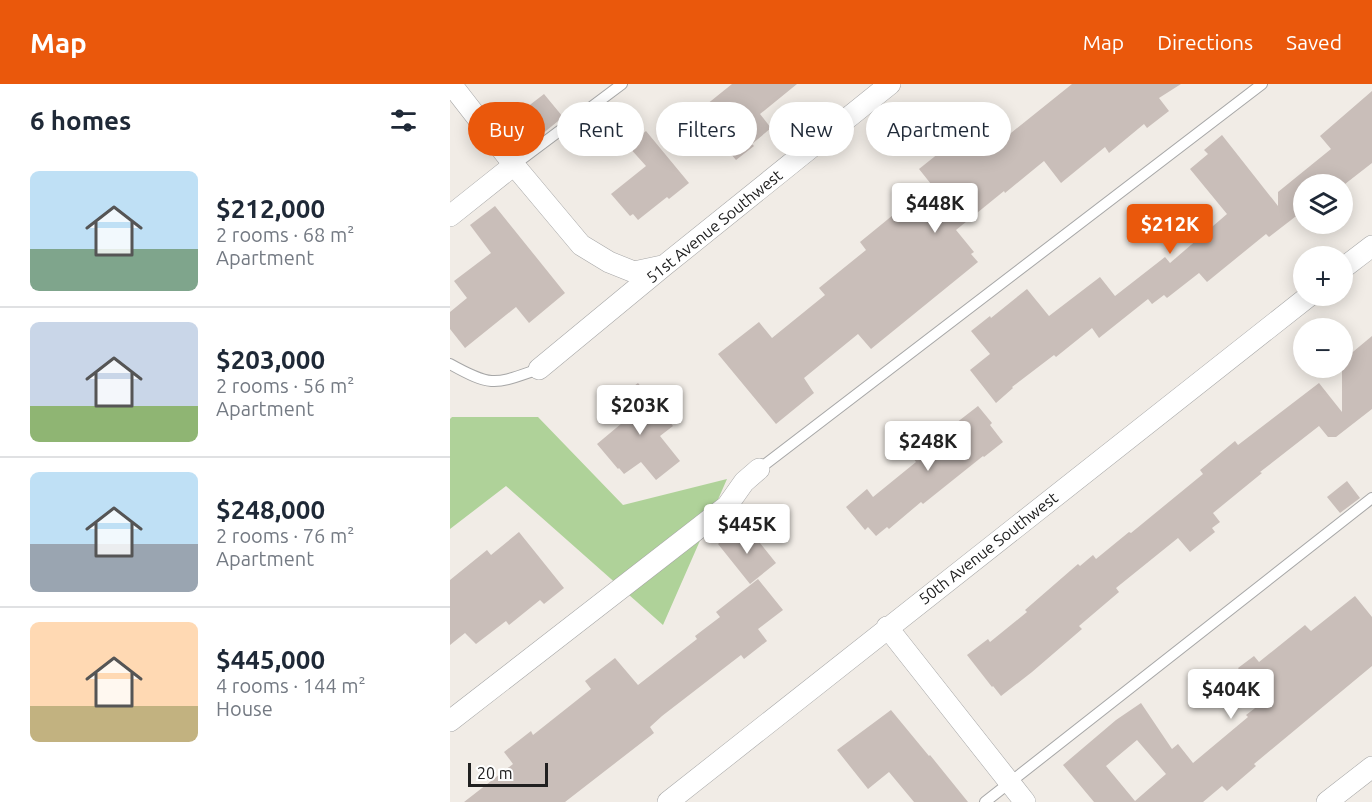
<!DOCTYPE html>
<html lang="en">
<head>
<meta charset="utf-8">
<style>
	body { margin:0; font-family:Ubuntu,sans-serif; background:#f2f2f3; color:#1f2937; height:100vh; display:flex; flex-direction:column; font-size:22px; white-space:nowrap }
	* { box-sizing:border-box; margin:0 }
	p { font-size:20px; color:#747a83 }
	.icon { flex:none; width:33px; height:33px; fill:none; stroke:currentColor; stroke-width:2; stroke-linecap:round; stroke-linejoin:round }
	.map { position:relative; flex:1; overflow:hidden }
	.details { display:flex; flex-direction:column; background:#fff; width:450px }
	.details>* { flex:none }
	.banner { position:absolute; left:18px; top:18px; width:570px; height:54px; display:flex; gap:12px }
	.controls { position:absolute; left:843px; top:90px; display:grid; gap:12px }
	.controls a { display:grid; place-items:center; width:60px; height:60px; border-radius:50%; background:#fff; box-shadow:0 3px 15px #0003; font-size:30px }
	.scale { position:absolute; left:18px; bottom:15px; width:80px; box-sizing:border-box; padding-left:6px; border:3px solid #202020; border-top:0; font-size:16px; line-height:21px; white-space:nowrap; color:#202020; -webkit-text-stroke:4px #fff; paint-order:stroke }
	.price { position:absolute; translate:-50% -51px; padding:0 14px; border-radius:6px; background:#fff; color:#222; font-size:20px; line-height:39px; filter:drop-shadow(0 2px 3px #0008) }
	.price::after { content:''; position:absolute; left:50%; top:36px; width:18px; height:14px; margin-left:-9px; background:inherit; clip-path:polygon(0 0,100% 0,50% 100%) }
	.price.selected { background:#ea580c; color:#fff }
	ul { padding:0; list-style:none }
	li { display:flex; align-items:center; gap:18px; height:150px; padding:0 30px }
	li+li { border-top:2px solid #e0e1e3 }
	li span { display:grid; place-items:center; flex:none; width:168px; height:120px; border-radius:9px; color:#555 }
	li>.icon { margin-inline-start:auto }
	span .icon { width:72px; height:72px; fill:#fffc; stroke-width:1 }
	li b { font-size:26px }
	h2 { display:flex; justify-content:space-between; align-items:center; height:72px; padding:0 30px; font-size:26px }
	.tag { padding:0 21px; border-radius:27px; background:#fff; box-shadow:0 3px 15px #0003; font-size:21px; line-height:54px }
	.tag.selected { background:#ea580c; color:#fff }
	header { display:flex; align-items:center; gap:36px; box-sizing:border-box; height:84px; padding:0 30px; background:#ea580c; color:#fff }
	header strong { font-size:28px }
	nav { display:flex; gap:33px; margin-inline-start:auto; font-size:21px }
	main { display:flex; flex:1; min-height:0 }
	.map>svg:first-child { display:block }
	.forest { fill:#afd299 }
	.building { fill:#c9beb9; fill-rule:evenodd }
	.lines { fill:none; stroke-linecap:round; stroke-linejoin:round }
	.service-casing { stroke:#a7a7a7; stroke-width:12 }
	.minor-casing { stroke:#a7a7a7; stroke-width:22 }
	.service { stroke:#fff; stroke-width:10 }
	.minor { stroke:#fff; stroke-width:21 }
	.labels { text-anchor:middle; stroke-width:4.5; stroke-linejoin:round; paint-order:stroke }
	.street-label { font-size:16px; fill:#202020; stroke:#fff }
</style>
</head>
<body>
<header>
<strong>Map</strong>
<nav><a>Map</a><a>Directions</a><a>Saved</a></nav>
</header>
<main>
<section class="details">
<h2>6 homes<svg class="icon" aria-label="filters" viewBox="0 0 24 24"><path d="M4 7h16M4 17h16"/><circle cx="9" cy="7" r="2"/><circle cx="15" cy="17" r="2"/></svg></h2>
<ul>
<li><span style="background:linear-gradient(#bfe0f5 65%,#7fa58c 0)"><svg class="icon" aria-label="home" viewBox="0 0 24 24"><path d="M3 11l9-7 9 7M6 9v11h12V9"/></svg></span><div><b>$212,000</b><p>2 rooms · 68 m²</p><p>Apartment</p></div></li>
<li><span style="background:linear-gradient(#c9d6e8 70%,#8fb573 0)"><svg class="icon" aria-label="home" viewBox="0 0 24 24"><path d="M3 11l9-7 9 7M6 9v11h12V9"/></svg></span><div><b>$203,000</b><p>2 rooms · 56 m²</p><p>Apartment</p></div></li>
<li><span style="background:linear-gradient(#bfe0f5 60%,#9aa5b1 0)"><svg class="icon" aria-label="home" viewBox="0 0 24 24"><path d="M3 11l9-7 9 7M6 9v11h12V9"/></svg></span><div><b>$248,000</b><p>2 rooms · 76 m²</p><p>Apartment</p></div></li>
<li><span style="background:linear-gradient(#ffd9b3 70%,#c2b280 0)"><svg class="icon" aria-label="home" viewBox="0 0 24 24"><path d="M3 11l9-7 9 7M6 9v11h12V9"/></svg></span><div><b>$445,000</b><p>4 rooms · 144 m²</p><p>House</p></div></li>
</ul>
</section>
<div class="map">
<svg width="922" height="718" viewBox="0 0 922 718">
	<rect width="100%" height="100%" fill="#f1ece6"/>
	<path class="forest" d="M2,333H88L173,421L277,395L213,541L56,402L0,445V335Z"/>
	<path class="building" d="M282,0H347L310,30L321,44L302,60L304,62L286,76L246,29Z
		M622,0H731L709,14L719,27L697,44L694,40L659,69L655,63L611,99L594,77L555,109L554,107L506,146L524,168L521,170L528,178L421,265L408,250L354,294L364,309L326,340L268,270L309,238L322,254L375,211L369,204L416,166L410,158L481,100L469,85L504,57L510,50L535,29L556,53Z
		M922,7V79L895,100H854V126L819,153L816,150L757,198L749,189L717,214L714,211L702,220L698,215L649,254L642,244L606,273L604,271L562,303L563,304L546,319L520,286L540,270L521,247L540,232L541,234L577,205L599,232L650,193L665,212L715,173L720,179L777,130L740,85L758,70L754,66L772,51L828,122V108L881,65L870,52Z
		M94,10L113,33L91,51L72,27Z
		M196,47L239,99L219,115L217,113L188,136L183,130L180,132L161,110L196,82L178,62Z
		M45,122L115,209L79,239L66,223L15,264L0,245V228L17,214L4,197L41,169L20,141Z
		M922,252V325L886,353H878L869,342L810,388L812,389L763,429L770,438L762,444L765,448L740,468L728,454L666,504L669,508L629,542L632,545L582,588L551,612L543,602L542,603L517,571L538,555L540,558L577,528L575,526L628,480L630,482L643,471L646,475L679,448L681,449L753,390L750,386L785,357L788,361L869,299L892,328V277Z
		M188,299L223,342L210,352L230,377L206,396L191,378L174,390L169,384L168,385L147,360L178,334L164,317Z
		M528,322L542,339L540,341L553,358L534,373L533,372L473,420L471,418L439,445L437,443L426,452L418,443L415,446L396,423L417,405L423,413L466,378L461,371L477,358L479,360Z
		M897,397L910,414L890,429L877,413Z
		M285,446L288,450L291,448L296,454L302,449L326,479L300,500L268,460Z
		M69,448L114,504L94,520L90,516L59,541L56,537L26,560L15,549L0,561V496L37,466L41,471Z
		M308,495L333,526L308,545L317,557L294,575L291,571L212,632L200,643L204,649L115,718H14L63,680L54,668L81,647L83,651L141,605L135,597L165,574L188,601L247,555L245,552L270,533L266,528Z
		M905,512L922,533V582L804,680L806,682L777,707L772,702L753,718H644L613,681L666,636L691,619L722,665L728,660L743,679L798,633L796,631L813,618L788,584L804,572L809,578L855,541L861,547ZM687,656L716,690L685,717L656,682Z
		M441,626L479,672L480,671L518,718H464L439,688L418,705L387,666Z"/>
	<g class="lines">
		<defs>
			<path id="service" d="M64,81L172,0
				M0,280C43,304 45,300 89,285
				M309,385L812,0
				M535,718L922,414"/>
			<path id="minor" d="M1,0L64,81L131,161L159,178L184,188L212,182
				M0,132L64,81
				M892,185L922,162
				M89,285L215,181L440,0
				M437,543L575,718
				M0,637L277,422L294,398L309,385
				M218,718L859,212
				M877,718L922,683"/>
		</defs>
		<use href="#service" class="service-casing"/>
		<use href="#minor" class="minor-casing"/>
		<use href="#service" class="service"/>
		<use href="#minor" class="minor"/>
	</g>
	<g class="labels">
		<g class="street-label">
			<text transform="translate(264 142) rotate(-39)" y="6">51st Avenue Southwest</text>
			<text transform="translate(538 464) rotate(-38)" y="6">50th Avenue Southwest</text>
		</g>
	</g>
</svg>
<div class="controls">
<a><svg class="icon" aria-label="layers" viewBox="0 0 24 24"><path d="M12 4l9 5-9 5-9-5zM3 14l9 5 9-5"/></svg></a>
<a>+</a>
<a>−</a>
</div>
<div class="scale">20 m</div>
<b class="price" style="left:485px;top:150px">$448K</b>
<b class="price selected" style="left:720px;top:171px">$212K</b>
<b class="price" style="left:190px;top:352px">$203K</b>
<b class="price" style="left:478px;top:388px">$248K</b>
<b class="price" style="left:297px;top:471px">$445K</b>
<b class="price" style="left:781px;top:636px">$404K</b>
<div class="banner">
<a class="tag selected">Buy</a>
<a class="tag">Rent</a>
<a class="tag">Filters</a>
<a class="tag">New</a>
<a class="tag">Apartment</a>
</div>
</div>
</main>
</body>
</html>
